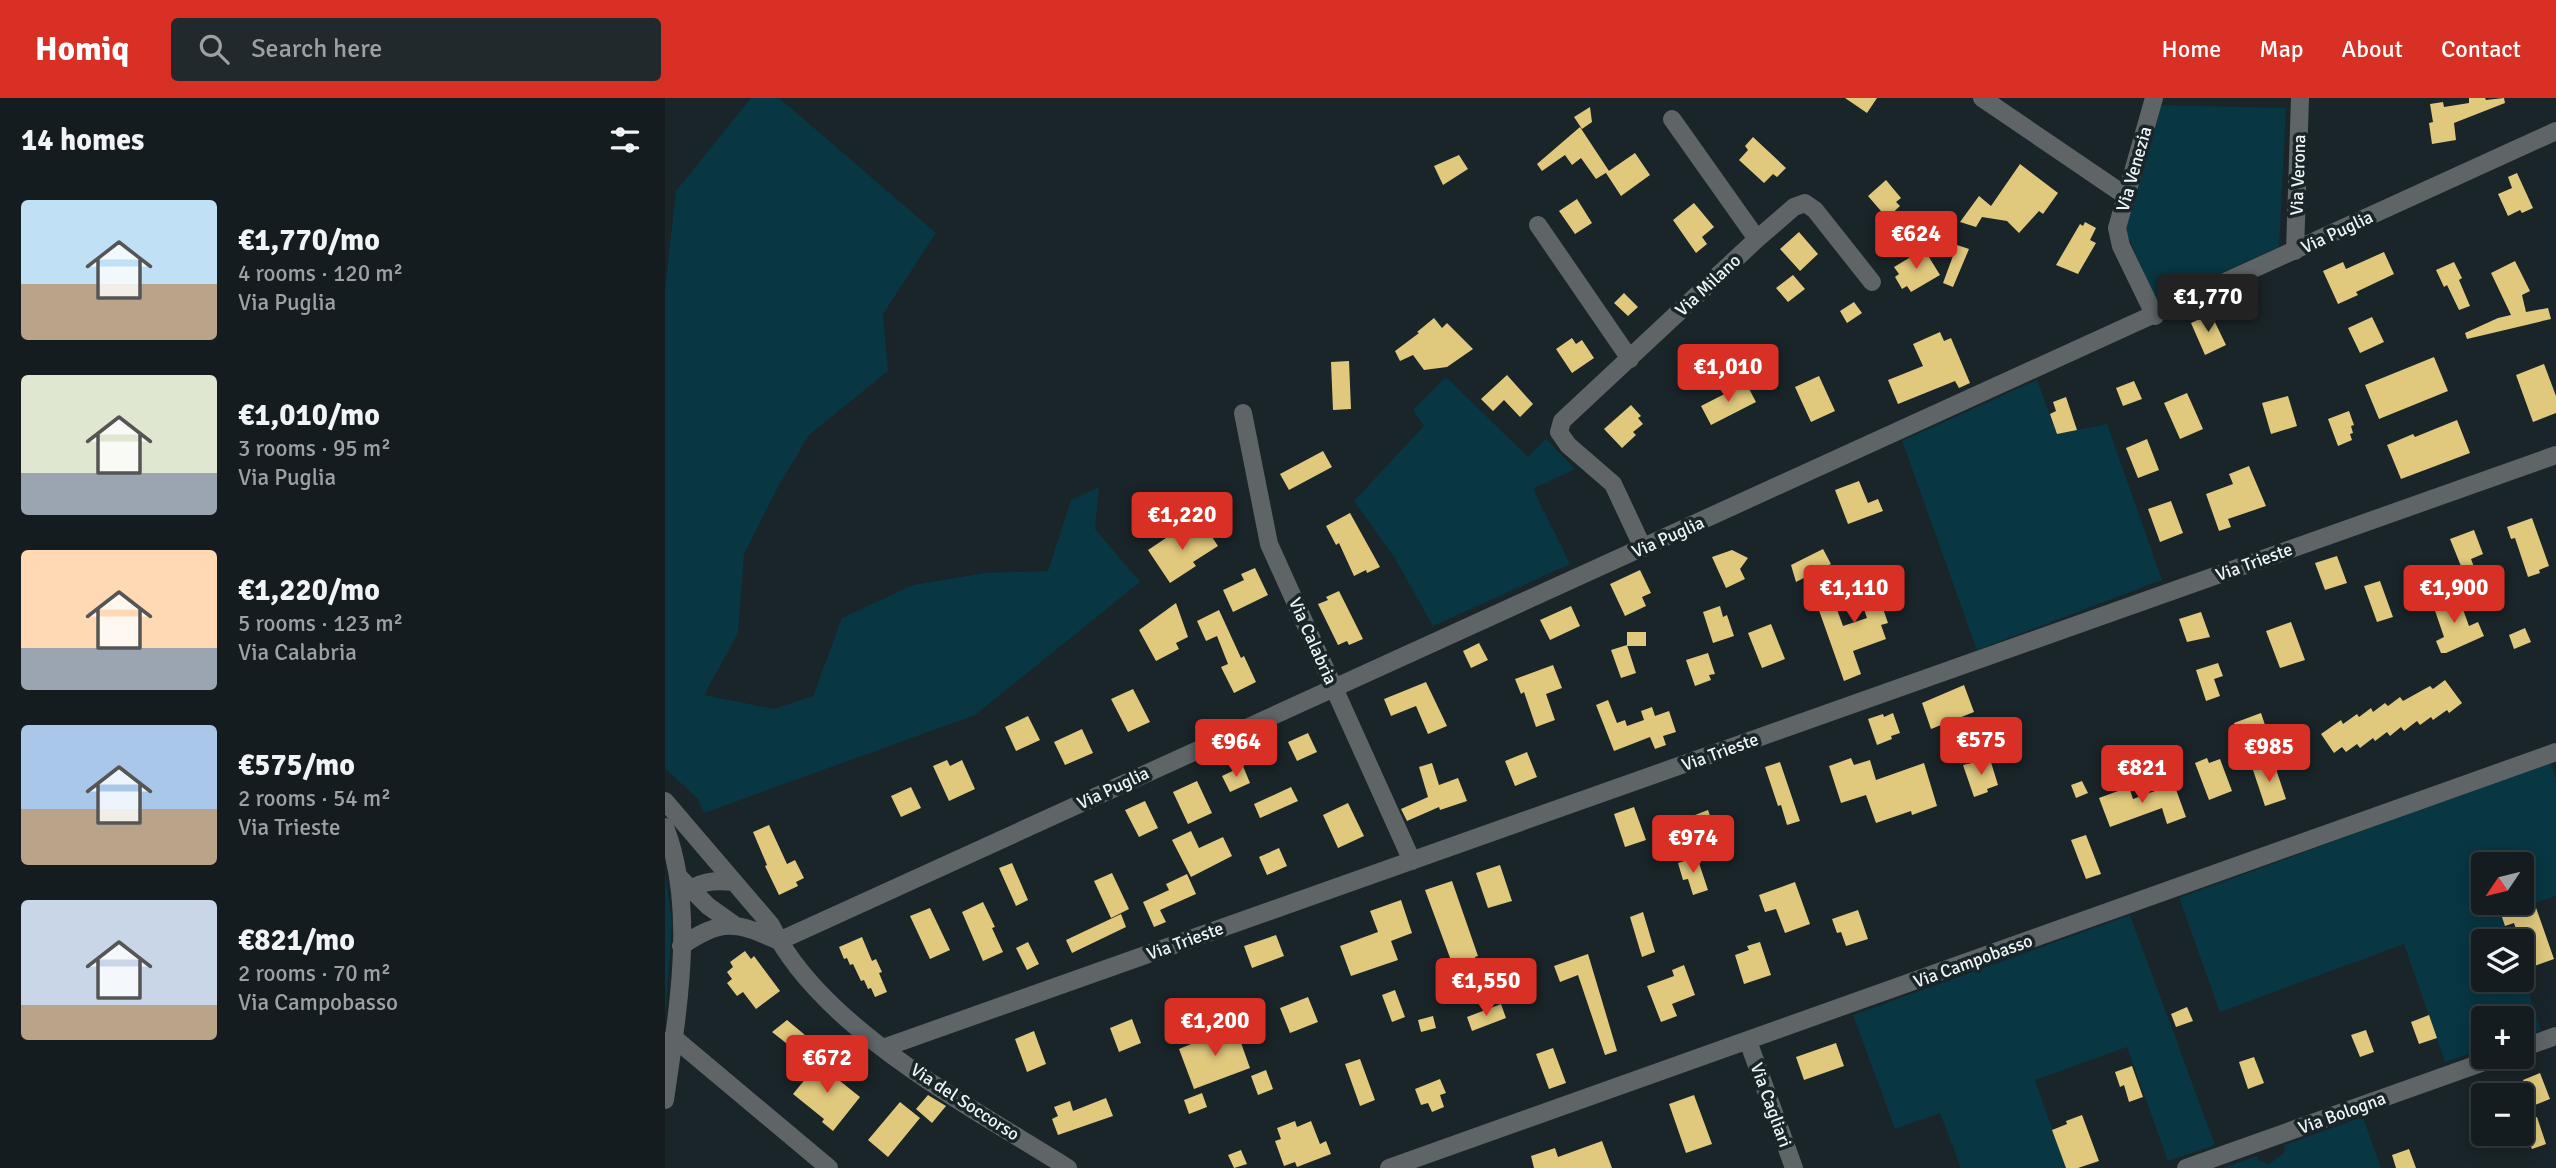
<!DOCTYPE html>
<html lang="en">
<head>
<meta charset="utf-8">
<style>
	body { margin:0; font-family:Signika,sans-serif; background:#21292c; color:#f1f3f6; height:100vh; display:flex; flex-direction:column; font-size:26px; white-space:nowrap }
	* { box-sizing:border-box; margin:0 }
	p { font-size:23px; color:#9da1a4 }
	.icon { flex:none; width:38px; height:38px; fill:none; stroke:currentColor; stroke-width:2; stroke-linecap:round; stroke-linejoin:round }
	.map { position:relative; flex:1; overflow:hidden }
	.details { display:flex; flex-direction:column; background:#141c1f; width:665px }
	.details>* { flex:none }
	.needle { width:46px; rotate:235deg }
	.buttons { position:absolute; left:1806px; top:754px; display:grid; gap:14px }
	.buttons a { display:grid; place-items:center; width:63px; height:63px; border-radius:7px; background:#141c1f; box-shadow:0 4px 18px #0003,0 0 0 2px #333a3d; font-size:35px }
	.price { position:absolute; translate:-50% -60px; padding:0 16px; border-radius:7px; background:#d93025; color:#fff; font-size:23px; line-height:46px; filter:drop-shadow(0 2px 4px #0008) }
	.price::after { content:''; position:absolute; left:50%; top:42px; width:21px; height:16px; margin-left:-10px; background:inherit; clip-path:polygon(0 0,100% 0,50% 100%) }
	.price.selected { background:#222; color:#fff }
	ul { padding:0; list-style:none }
	li { display:flex; align-items:center; gap:21px; height:175px; padding:0 21px }
	li span { display:grid; place-items:center; flex:none; width:196px; height:140px; border-radius:7px; color:#555 }
	li>.icon { margin-inline-start:auto }
	span .icon { width:84px; height:84px; fill:#fffc; stroke-width:1 }
	li b { font-size:30px }
	h2 { display:flex; justify-content:space-between; align-items:center; height:84px; padding:0 21px; font-size:30px }
	header { display:flex; align-items:center; gap:42px; box-sizing:border-box; height:98px; padding:0 35px; background:#d93025; color:#fff }
	header strong { font-size:33px }
	nav { display:flex; gap:38px; margin-inline-start:auto; font-size:24px }
	.search { width:490px; height:63px; background:#21292c; display:flex; align-items:center; gap:18px; box-sizing:border-box; padding:0 24px; border-radius:7px; color:#9da1a4; font-size:26px }
	main { display:flex; flex:1; min-height:0 }
	.map>svg:first-child { display:block }
	.green { fill:#083642; fill-rule:evenodd }
	.building { fill:#e0c97d }
	.lines { fill:none; stroke-linecap:round; stroke-linejoin:round }
	.minor { stroke:#5f6567; stroke-width:18 }
	.tertiary { stroke:#5f6567; stroke-width:18 }
	.labels { text-anchor:middle; stroke-width:7; stroke-linejoin:round; paint-order:stroke }
	.street-label { font-size:18px; fill:#edf4f6; stroke:#1a2529 }
</style>
</head>
<body>
<header>
<strong>Homiq</strong>
<div class="search"><svg class="icon" aria-label="search" viewBox="0 0 24 24"><circle cx="10" cy="10" r="6"/><path d="M15 15l6 6"/></svg>Search here</div>
<nav><a>Home</a><a>Map</a><a>About</a><a>Contact</a></nav>
</header>
<main>
<section class="details">
<h2>14 homes<svg class="icon" aria-label="filters" viewBox="0 0 24 24"><path d="M4 7h16M4 17h16"/><circle cx="9" cy="7" r="2"/><circle cx="15" cy="17" r="2"/></svg></h2>
<ul>
<li><span style="background:linear-gradient(#bfe0f5 60%,#b9a48a 0)"><svg class="icon" aria-label="home" viewBox="0 0 24 24"><path d="M3 11l9-7 9 7M6 9v11h12V9"/></svg></span><div><b>€1,770/mo</b><p>4 rooms · 120 m²</p><p>Via Puglia</p></div></li>
<li><span style="background:linear-gradient(#dfe7d0 70%,#9aa5b1 0)"><svg class="icon" aria-label="home" viewBox="0 0 24 24"><path d="M3 11l9-7 9 7M6 9v11h12V9"/></svg></span><div><b>€1,010/mo</b><p>3 rooms · 95 m²</p><p>Via Puglia</p></div></li>
<li><span style="background:linear-gradient(#ffd9b3 70%,#9aa5b1 0)"><svg class="icon" aria-label="home" viewBox="0 0 24 24"><path d="M3 11l9-7 9 7M6 9v11h12V9"/></svg></span><div><b>€1,220/mo</b><p>5 rooms · 123 m²</p><p>Via Calabria</p></div></li>
<li><span style="background:linear-gradient(#a9c7e8 60%,#b9a48a 0)"><svg class="icon" aria-label="home" viewBox="0 0 24 24"><path d="M3 11l9-7 9 7M6 9v11h12V9"/></svg></span><div><b>€575/mo</b><p>2 rooms · 54 m²</p><p>Via Trieste</p></div></li>
<li><span style="background:linear-gradient(#c9d6e8 75%,#b9a48a 0)"><svg class="icon" aria-label="home" viewBox="0 0 24 24"><path d="M3 11l9-7 9 7M6 9v11h12V9"/></svg></span><div><b>€821/mo</b><p>2 rooms · 70 m²</p><p>Via Campobasso</p></div></li>
</ul>
</section>
<div class="map">
<svg width="1891" height="1070" viewBox="0 0 1891 1070">
	<rect width="100%" height="100%" fill="#1a2529"/>
	<path class="green" d="M86,0H114L271,135L218,216L223,273L144,337L114,387L79,456L73,535L39,597L109,611L148,598L177,520L248,487L320,475L383,473L406,402L434,389L430,431L475,484L310,617L39,715L33,701L0,670V193L11,93Z
		M1495,7L1621,10L1614,149L1492,204L1460,132Z
		M781,279L863,359L881,341L910,371L868,391L905,466L768,528L729,459L689,403L759,328L748,312Z
		M1372,282L1392,336L1442,326L1497,482L1312,552L1237,343Z
		M1885,664L1891,680V798L1836,816L1845,843L1818,844V882H1857V876L1876,932L1857,938V920H1818V951L1780,964L1739,846L1555,914L1514,800ZM1818,766H1857V805H1818Z
		M0,773L7,826L0,922Z
		M1465,817L1550,1047L1503,1063L1462,949L1370,982L1401,1070H1296L1275,1015L1230,1031L1188,917Z
		M1698,1019L1716,1070H1558L1592,1058L1593,1062L1604,1066L1620,1054L1619,1047Z"/>
	<path class="building" d="M1180,0H1212L1202,15Z
		M1804,0H1820L1821,2L1839,0L1840,5L1789,25L1791,42L1767,46L1764,25L1768,24L1765,6L1778,4L1779,9L1804,5Z
		M925,9L927,24L917,31L909,19Z
		M915,29L944,73L931,81L916,60L907,67L900,57L877,73L872,66Z
		M1088,39L1121,70L1112,79L1108,76L1099,85L1074,62L1083,52L1080,48Z
		M970,55L985,77L956,98L941,75Z
		M794,57L803,71L778,87L769,68Z
		M1355,66L1393,95L1378,116L1374,113L1354,135L1342,123L1317,119L1311,129L1295,124L1314,98L1326,108Z
		M1852,75L1868,110L1857,115L1855,112L1843,118L1833,96L1847,90L1843,79Z
		M1221,82L1236,100L1231,104L1235,108L1222,120L1203,98Z
		M912,101L927,125L910,136L894,113Z
		M1029,105L1049,129L1037,139L1042,146L1031,155L1008,122Z
		M1420,124L1431,130L1425,142L1431,145L1413,176L1391,167L1415,126L1418,128Z
		M1134,134L1153,156L1135,173L1115,151Z
		M1292,147L1304,151L1288,189L1278,185Z
		M1259,151L1275,177L1246,194L1242,188L1237,191L1230,179L1234,176L1229,169Z
		M1719,154L1729,176L1691,194L1693,197L1673,206L1658,173L1678,164L1681,171Z
		M1850,163L1865,193L1857,197L1861,214L1883,210L1886,221L1802,241L1800,235L1833,220L1846,217L1826,175Z
		M1789,164L1797,180L1794,182L1805,208L1794,212L1782,187L1779,189L1771,172Z
		M1128,177L1140,191L1123,204L1111,190Z
		M959,195L973,209L963,218L949,205Z
		M1189,204L1197,215L1182,225L1175,213Z
		M1546,216L1561,247L1540,257L1526,225Z
		M1707,219L1719,244L1695,255L1683,230Z
		M769,220L777,230L782,225L808,251L782,269L759,272L748,257L735,263L730,253L754,235L752,234Z
		M1275,234L1279,243L1286,240L1305,285L1294,290L1290,283L1233,306L1223,282L1258,268L1248,246Z
		M907,240L911,246L917,242L929,260L907,275L891,251Z
		M1769,259L1783,293L1714,321L1700,287Z
		M684,263L686,311L668,312L666,264Z
		M1879,266L1891,298V315L1868,324L1851,277Z
		M842,277L868,306L855,319L839,302L828,313L816,301Z
		M1154,278L1170,313L1146,324L1130,289Z
		M1469,283L1477,301L1458,308L1451,290Z
		M1081,285L1091,304L1046,327L1036,308Z
		M1522,295L1538,331L1515,341L1499,305Z
		M1623,298L1632,328L1606,336L1597,305Z
		M1401,299L1412,332L1392,336L1385,316L1391,313L1388,304Z
		M966,307L976,318L973,320L978,326L968,334L971,337L957,350L939,331Z
		M1684,313L1689,327L1686,328L1688,335L1685,336L1687,342L1673,348L1663,321Z
		M1792,322L1805,355L1736,381L1722,347L1748,336L1750,339Z
		M1482,341L1494,372L1473,380L1461,350Z
		M658,353L667,369L624,392L615,376Z
		M1584,368L1601,408L1563,421L1566,429L1554,433L1541,396L1568,386L1564,376Z
		M1194,383L1203,405L1213,401L1218,413L1183,426L1170,392Z
		M1506,403L1518,435L1495,444L1483,411Z
		M685,415L715,469L702,475L701,472L689,478L674,445L671,447L661,428Z
		M1867,420L1884,468L1874,472L1875,475L1863,479L1850,440L1846,441L1842,429Z
		M539,427L553,448L528,464L531,468L505,485L483,452L510,434L516,442Z
		M1809,432L1818,456L1806,461L1809,469L1798,473L1785,441Z
		M1158,451L1166,466L1131,484L1126,467Z
		M1067,452L1083,460L1075,471L1080,481L1061,490L1047,459Z
		M1672,458L1682,485L1660,492L1650,465Z
		M590,470L603,497L568,514L558,492L579,482L576,476Z
		M1204,470L1223,525L1216,527L1221,541L1188,553L1196,576L1179,583L1150,501L1166,495L1178,528L1202,520L1187,476Z
		M975,472L986,495L977,499L981,508L960,518L945,486Z
		M1715,483L1728,519L1712,524L1699,488Z
		M674,493L698,541L684,547L682,543L673,547L653,506L663,502L661,499Z
		M1792,495L1804,528L1813,524L1819,538L1781,555H1776L1771,543L1779,539L1767,504Z
		M511,505L523,539L511,545L514,551L491,563L474,532Z
		M906,508L915,528L885,542L875,522Z
		M1055,508L1058,519L1062,517L1069,538L1048,545L1038,514Z
		M554,512L576,560L579,558L591,584L569,595L556,569L563,566L552,538L541,543L532,523Z
		M1536,514L1545,539L1522,544L1514,521Z
		M1626,524L1640,562L1615,570L1601,533Z
		M1106,526L1120,561L1097,570L1083,535Z
		M1860,530L1866,544L1849,551L1844,537Z
		M962,534H981V548H962Z
		M814,545L823,562L806,570L798,553Z
		M962,547L971,575L956,580L946,552Z
		M1043,555L1050,576L1044,577L1046,582L1030,588L1021,562Z
		M1553,565L1558,578L1549,581L1555,598L1541,603L1531,572Z
		M888,567L897,590L881,596L890,622L871,629L859,594L856,596L850,581Z
		M1780,582L1797,605L1784,615L1782,612L1768,622L1766,619L1755,627L1752,623L1739,633L1736,629L1725,638L1722,634L1710,643L1708,640L1695,650L1692,646L1681,654L1677,649L1669,655L1656,636L1676,622L1678,626L1692,616L1694,619L1706,610L1708,614L1720,605L1723,608L1735,599L1738,603L1765,588L1768,591Z
		M761,584L782,628L763,636L751,608L726,618L719,601Z
		M1299,587L1309,614L1266,631L1257,605Z
		M468,591L485,624L463,634L446,601Z
		M943,602L952,625L960,622L962,628L979,622L976,613L987,609L990,618L1004,613L1011,634L998,638L1001,647L990,651L985,639L949,653L931,607Z
		M1228,615L1235,635L1226,638L1227,641L1212,647L1203,621L1218,616L1219,619Z
		M1596,615L1601,630L1574,640L1569,625Z
		M363,618L375,642L351,653L340,629Z
		M417,631L428,655L400,667L389,644Z
		M643,635L652,654L632,663L623,644Z
		M862,654L872,679L850,688L840,663Z
		M1186,660L1189,667L1205,662L1211,682L1259,665L1272,708L1247,717L1246,713L1211,725L1201,697L1176,705L1164,668Z
		M1542,660L1544,665L1555,661L1567,693L1544,702L1530,665Z
		M1325,661L1333,687L1322,691L1323,694L1309,699L1298,667Z
		M282,662L285,668L297,662L310,691L284,703L268,668Z
		M1115,664L1135,723L1122,727L1116,707L1113,708L1100,669Z
		M767,665L774,687L793,680L802,703L775,712L774,709L742,723L736,711L763,699L754,669Z
		M1609,665L1621,701L1600,708L1588,672Z
		M578,668L585,685L565,694L557,678Z
		M532,683L547,715L523,726L508,694Z
		M1417,683L1423,695L1411,700L1406,687Z
		M1509,686L1521,719L1502,726L1497,710L1445,729L1434,700L1464,689L1468,701Z
		M246,689L256,710L236,719L226,698Z
		M626,689L633,703L595,720L589,706Z
		M480,703L493,730L474,739L460,712Z
		M683,705L699,738L673,750L658,717Z
		M969,709L981,742L960,749L949,716Z
		M1043,712L1051,735L1034,741L1025,719Z
		M104,727L122,766L130,762L139,780L131,784L133,788L114,797L100,768L102,767L88,734Z
		M526,733L534,750L558,739L567,758L526,779L507,742Z
		M1421,737L1436,776L1421,781L1406,742Z
		M614,750L622,768L602,777L594,759Z
		M1032,759L1043,792L1028,797L1023,781L1018,782L1013,765Z
		M347,765L363,802L351,808L334,770Z
		M835,767L847,803L823,810L811,775Z
		M447,775L464,811L446,820L429,783Z
		M522,776L531,796L495,812L501,824L489,829L478,804L504,792L501,786Z
		M787,783L813,858L810,859L813,868L791,876L760,792Z
		M1130,784L1145,826L1120,835L1111,811L1100,814L1094,797Z
		M736,802L747,835L726,843L733,862L686,878L675,848L713,834L705,813Z
		M318,804L330,829L327,830L338,854L318,863L297,814Z
		M1869,804L1889,861L1864,870L1849,825L1840,828L1836,816Z
		M265,810L285,852L265,861L245,818Z
		M1193,812L1203,841L1181,848L1176,834L1172,835L1167,821Z
		M978,814L990,854L977,859L965,819Z
		M456,816L461,829L407,855L401,842Z
		M611,837L619,858L587,870L579,848Z
		M197,839L207,863L211,861L217,874L214,875L222,894L210,899L206,890L203,891L199,882L196,883L188,866L185,867L182,860L179,861L174,849Z
		M363,844L374,866L362,872L351,850Z
		M1095,844L1106,877L1079,886L1070,857L1084,852L1082,848Z
		M80,853L86,861L89,858L115,893L91,911L78,894L72,898L62,885L67,881L62,874L68,869L65,864Z
		M923,856L952,953L940,957L913,877L895,884L889,868Z
		M1019,867L1030,897L1007,906L1012,918L996,924L982,888L1009,878L1007,872Z
		M730,892L740,919L727,924L717,897Z
		M643,899L653,924L625,935L615,910Z
		M836,906L841,920L807,933L802,919Z
		M1522,909L1528,923L1511,929L1506,916Z
		M1764,917L1772,940L1754,946L1746,924Z
		M768,918L771,930L756,934L753,922Z
		M467,921L476,945L454,954L445,930Z
		M122,922L146,942L135,956L107,934Z
		M570,928L585,970L529,991L514,951Z
		M1701,932L1709,954L1695,959L1686,937Z
		M369,933L381,966L362,974L350,941Z
		M1171,945L1179,968L1139,982L1131,959Z
		M888,950L901,985L884,991L871,956Z
		M1589,959L1599,985L1583,991L1574,964Z
		M695,961L710,1002L695,1008L680,966Z
		M156,962L168,971L165,975L195,999L168,1033L157,1024L159,1021L128,996Z
		M1467,968L1478,999L1464,1004L1459,987L1455,989L1450,974Z
		M601,972L608,991L593,997L586,978Z
		M1875,975L1885,1001L1857,1012V997L1863,995L1858,982Z
		M775,981L781,995L775,997L779,1009L767,1014L763,1005L756,1007L750,991Z
		M537,995L542,1009L524,1016L519,1002Z
		M263,997L281,1008L267,1025L251,1011Z
		M1029,997L1047,1046L1021,1055L1004,1006Z
		M441,1000L448,1018L393,1037L387,1021L393,1018L389,1009L405,1003L408,1013Z
		M235,1004L255,1020L223,1059L203,1042Z
		M1417,1017L1434,1063L1413,1070H1401L1387,1032L1402,1026L1401,1023Z
		M1872,1019L1881,1046L1867,1051L1857,1025Z
		M630,1023L632,1029L646,1023L655,1046L661,1043L666,1056L632,1069L630,1064L619,1068L610,1043L616,1041L612,1030Z
		M937,1043L947,1070H869L866,1058L890,1050L893,1059Z
		M1744,1051L1751,1070H1731L1727,1057Z
		M576,1052L582,1066L569,1070L563,1057Z"/>
	<g class="lines">
		<path class="minor" d="M1317,0L1461,98
			M1489,0L1452,130L1456,148L1490,218
			M1007,21L1092,141
			M873,127L965,261
			M1630,153L1635,0
			M578,315L604,446L747,763
			M978,450L948,386L903,347L894,334L897,323L1092,141L1129,109L1140,105L1150,112L1207,184
			M0,703L106,827C155,930 308,1010 403,1070
			M13,778L43,808L71,828
			M18,797C34,783 48,782 69,784
			M114,843L1891,33
			M16,848C57,821 69,823 114,843
			M1083,943L1129,1070
			M0,944L9,940L164,1070
			M218,950L1891,357
			M1857,950L1891,938
			M724,1070L1891,654
			M1521,1070L1833,959"/>
		<path class="tertiary" d="M0,729C32,811 12,917 0,1002"/>
	</g>
	<g class="labels">
		<g class="street-label">
			<text transform="translate(1469 71) rotate(-74)" y="6">Via Venezia</text>
			<text transform="translate(1633 77) rotate(-88)" y="6">Via Verona</text>
			<text transform="translate(1672 134) rotate(-25)" y="6">Via Puglia</text>
			<text transform="translate(1043 187) rotate(-43)" y="6">Via Milano</text>
			<text transform="translate(1003 439) rotate(-24)" y="6">Via Puglia</text>
			<text transform="translate(1589 464) rotate(-20)" y="6">Via Trieste</text>
			<text transform="translate(648 543) rotate(66)" y="6">Via Calabria</text>
			<text transform="translate(1055 654) rotate(-20)" y="6">Via Trieste</text>
			<text transform="translate(448 690) rotate(-25)" y="6">Via Puglia</text>
			<text transform="translate(520 843) rotate(-20)" y="6">Via Trieste</text>
			<text transform="translate(1308 863) rotate(-20)" y="6">Via Campobasso</text>
			<text transform="translate(300 1004) rotate(33)" y="6">Via del Soccorso</text>
			<text transform="translate(1106 1007) rotate(70)" y="6">Via Cagliari</text>
			<text transform="translate(1677 1015) rotate(-20)" y="6">Via Bologna</text>
		</g>
	</g>
</svg>
<div class="buttons">
<a><svg class="needle" viewBox="-14 -14 28 28"><path d="M0-13l5 13h-10z" fill="#e53935"/><path d="M0 13l5-13h-10z" fill="#9da1a4"/></svg></a>
<a><svg class="icon" aria-label="layers" viewBox="0 0 24 24"><path d="M12 4l9 5-9 5-9-5zM3 14l9 5 9-5"/></svg></a>
<a>+</a>
<a>−</a>
</div>
<b class="price" style="left:1251px;top:173px">€624</b>
<b class="price selected" style="left:1543px;top:236px">€1,770</b>
<b class="price" style="left:1063px;top:306px">€1,010</b>
<b class="price" style="left:517px;top:454px">€1,220</b>
<b class="price" style="left:1189px;top:527px">€1,110</b>
<b class="price" style="left:1789px;top:527px">€1,900</b>
<b class="price" style="left:1316px;top:679px">€575</b>
<b class="price" style="left:571px;top:681px">€964</b>
<b class="price" style="left:1604px;top:686px">€985</b>
<b class="price" style="left:1477px;top:707px">€821</b>
<b class="price" style="left:1028px;top:777px">€974</b>
<b class="price" style="left:821px;top:920px">€1,550</b>
<b class="price" style="left:550px;top:960px">€1,200</b>
<b class="price" style="left:162px;top:997px">€672</b>
</div>
</main>
</body>
</html>
